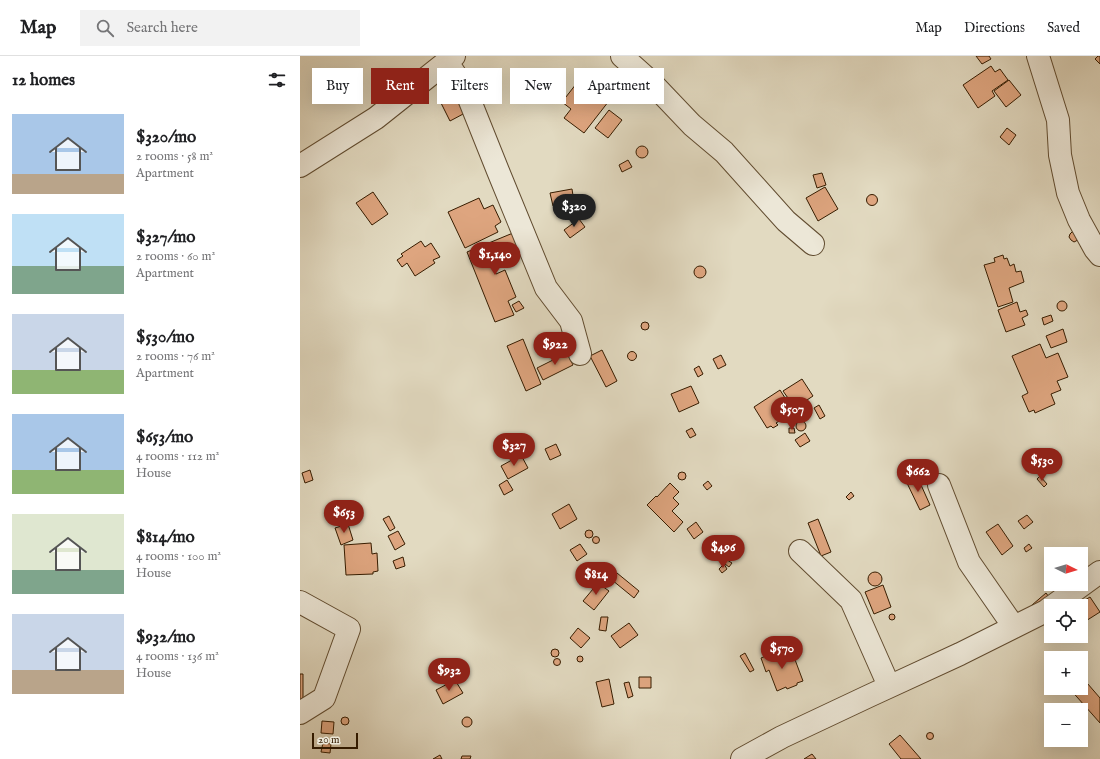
<!DOCTYPE html>
<html lang="en">
<head>
<meta charset="utf-8">
<style>
	body { margin:0; font-family:"IM FELL English",serif; background:#f2f2f2; color:#202124; height:100vh; display:flex; flex-direction:column; font-size:15px; white-space:nowrap }
	* { box-sizing:border-box; margin:0 }
	p { font-size:13px; color:#757577 }
	.icon { flex:none; width:22px; height:22px; fill:none; stroke:currentColor; stroke-width:2; stroke-linecap:round; stroke-linejoin:round }
	.map { position:relative; flex:1; overflow:hidden }
	.side { display:flex; flex-direction:column; background:#fff; width:300px }
	.side>* { flex:none }
	.hud { position:absolute; left:12px; top:12px; width:380px; height:36px; display:flex; gap:8px }
	.needle { width:26px; rotate:95deg }
	.controls { position:absolute; left:744px; top:491px; display:grid; gap:8px }
	.controls a { display:grid; place-items:center; width:44px; height:44px; border-radius:0px; background:#fff; box-shadow:0 4px 16px #0002; font-size:20px }
	.scale { position:absolute; left:12px; bottom:10px; width:46px; box-sizing:border-box; padding-left:4px; border:2px solid #361c00; border-top:0; font-size:11px; line-height:14px; white-space:nowrap; color:#361c00; -webkit-text-stroke:3px #ece7d7; paint-order:stroke }
	.price { position:absolute; translate:-50% -34px; padding:0 9px; border-radius:14px; background:#8f2418; color:#fff; font-size:13px; line-height:26px; filter:drop-shadow(0 1px 2px #0008) }
	.price::after { content:''; position:absolute; left:50%; top:24px; width:12px; height:9px; margin-left:-6px; background:inherit; clip-path:polygon(0 0,100% 0,50% 100%) }
	.price.selected { background:#222; color:#fff }
	ul { padding:0; list-style:none }
	li { display:flex; align-items:center; gap:12px; height:100px; padding:0 12px }
	li span { display:grid; place-items:center; flex:none; width:112px; height:80px; border-radius:0px; color:#555 }
	li>.icon { margin-inline-start:auto }
	span .icon { width:48px; height:48px; fill:#fffc; stroke-width:1 }
	li b { font-size:17px }
	h2 { display:flex; justify-content:space-between; align-items:center; height:48px; padding:0 12px; font-size:17px }
	.tag { padding:0 14px; border-radius:0px; background:#fff; box-shadow:0 4px 16px #0002; font-size:14px; line-height:36px }
	.tag.selected { background:#8f2418; color:#fff }
	header { display:flex; align-items:center; gap:24px; box-sizing:border-box; height:56px; padding:0 20px; background:#fff; border-bottom:1px solid #e0e0e0 }
	header strong { font-size:19px }
	nav { display:flex; gap:22px; margin-inline-start:auto; font-size:14px }
	.search { width:280px; height:36px; background:#f2f2f2; display:flex; align-items:center; gap:10px; box-sizing:border-box; padding:0 14px; border-radius:0px; color:#757577; font-size:15px }
	main { display:flex; flex:1; min-height:0 }
	.map>svg:first-child { display:block }
	.building { fill:#dea57f; stroke:#361c00 }
	.lines { fill:none; stroke-linecap:round; stroke-linejoin:round }
	.minor-casing { stroke:#614c30; stroke-width:24 }
	.minor { stroke:#ece7d7; stroke-width:22 }
</style>
</head>
<body>
<header>
<strong>Map</strong>
<div class="search"><svg class="icon" aria-label="search" viewBox="0 0 24 24"><circle cx="10" cy="10" r="6"/><path d="M15 15l6 6"/></svg>Search here</div>
<nav><a>Map</a><a>Directions</a><a>Saved</a></nav>
</header>
<main>
<section class="side">
<h2>12 homes<svg class="icon" aria-label="filters" viewBox="0 0 24 24"><path d="M4 7h16M4 17h16"/><circle cx="9" cy="7" r="2"/><circle cx="15" cy="17" r="2"/></svg></h2>
<ul>
<li><span style="background:linear-gradient(#a9c7e8 75%,#b9a48a 0)"><svg class="icon" aria-label="home" viewBox="0 0 24 24"><path d="M3 11l9-7 9 7M6 9v11h12V9"/></svg></span><div><b>$320/mo</b><p>2 rooms · 58 m²</p><p>Apartment</p></div></li>
<li><span style="background:linear-gradient(#bfe0f5 65%,#7fa58c 0)"><svg class="icon" aria-label="home" viewBox="0 0 24 24"><path d="M3 11l9-7 9 7M6 9v11h12V9"/></svg></span><div><b>$327/mo</b><p>2 rooms · 60 m²</p><p>Apartment</p></div></li>
<li><span style="background:linear-gradient(#c9d6e8 70%,#8fb573 0)"><svg class="icon" aria-label="home" viewBox="0 0 24 24"><path d="M3 11l9-7 9 7M6 9v11h12V9"/></svg></span><div><b>$530/mo</b><p>2 rooms · 76 m²</p><p>Apartment</p></div></li>
<li><span style="background:linear-gradient(#a9c7e8 70%,#8fb573 0)"><svg class="icon" aria-label="home" viewBox="0 0 24 24"><path d="M3 11l9-7 9 7M6 9v11h12V9"/></svg></span><div><b>$653/mo</b><p>4 rooms · 112 m²</p><p>House</p></div></li>
<li><span style="background:linear-gradient(#dfe7d0 70%,#7fa58c 0)"><svg class="icon" aria-label="home" viewBox="0 0 24 24"><path d="M3 11l9-7 9 7M6 9v11h12V9"/></svg></span><div><b>$814/mo</b><p>4 rooms · 100 m²</p><p>House</p></div></li>
<li><span style="background:linear-gradient(#c9d6e8 70%,#b9a48a 0)"><svg class="icon" aria-label="home" viewBox="0 0 24 24"><path d="M3 11l9-7 9 7M6 9v11h12V9"/></svg></span><div><b>$932/mo</b><p>4 rooms · 136 m²</p><p>House</p></div></li>
</ul>
</section>
<div class="map">
<svg width="800" height="703" viewBox="0 0 800 703">
	<rect width="100%" height="100%" fill="#e2dac1"/>
	<filter id="stains"><feTurbulence type="fractalNoise" baseFrequency=".005" numOctaves="4"/><feColorMatrix values="0 0 0 0 .2 0 0 0 0 .09 0 0 0 0 .02 0 0 0 .5 -.17"/></filter>
	<radialGradient id="worn" r=".72"><stop offset=".6" stop-color="#630" stop-opacity="0"/><stop offset="1" stop-color="#630" stop-opacity=".3"/></radialGradient>
	<path class="building" d="M676,0H689L691,3L682,8Z
		M798,0H800V8L795,3Z
		M691,10L695,16L700,13L708,24L692,35L695,40L678,52L663,29Z
		M280,23L285,26L288,23L312,41L284,77L264,62L271,53L262,46Z
		M709,24L721,39L706,51L694,35Z
		M156,38L165,57L150,65L140,45Z
		M309,54L322,64L308,82L295,72Z
		M707,72L716,79L709,89L700,81Z
		M336 96a6 6 0 1 1 12 0a6 6 0 1 1-12 0Z
		M328,104L332,111L322,116L319,109Z
		M522,117L526,129L517,132L513,119Z
		M525,131L538,153L518,165L506,142Z
		M272,133L274,146L253,150L250,137Z
		M73,136L88,158L72,169L56,147Z
		M566.5 144a5.5 5.5 0 1 1 11 0a5.5 5.5 0 1 1-11 0Z
		M179,142L184,153L193,149L201,166L195,170L198,176L165,192L148,156Z
		M279,163L285,171L270,182L264,174Z
		M772,176H775L779,183L776,185L774,186L771,184L769,181L770,178Z
		M213,177L219,190L190,202L196,218L205,214L216,241L208,245L214,259L195,266L167,196Z
		M121,185L125,191L131,187L140,201L133,204L135,207L115,220L107,207L102,211L97,204L103,200L101,198Z
		M703,199L704,203L707,202L710,210L714,208L716,216L721,215L724,226L709,232L713,246L698,251L684,209L695,206L694,202Z
		M394 216a6 6 0 1 1 12 0a6 6 0 1 1-12 0Z
		M219,245L224,252L216,256L212,249Z
		M757 250a5 5 0 1 1 10 0a5 5 0 1 1-10 0Z
		M717,246L720,256L726,254L728,259L722,262L725,269L706,276L698,254Z
		M751,259L753,265L744,269L742,262Z
		M341 270a4 4 0 1 1 8 0a4 4 0 1 1-8 0Z
		M763,273L767,286L751,292L746,280Z
		M267,276L272,284L263,288L259,280Z
		M223,283L241,328L226,335L207,290Z
		M740,288L746,302L758,297L768,321L757,325L761,334L751,338L755,348L735,357L734,354L729,356L722,340L728,337L712,300Z
		M302,294L317,325L306,331L290,300Z
		M327.5 300a4.5 4.5 0 1 1 9 0a4.5 4.5 0 1 1-9 0Z
		M267,297L273,309L243,324L237,312Z
		M421,299L426,309L418,313L413,303Z
		M399,310L403,318L398,321L394,313Z
		M502,323L513,340L495,352L483,335Z
		M391,330L399,347L379,356L371,338Z
		M480,334L494,356L476,367L478,369L473,372L471,370L467,372L454,351Z
		M519,349L525,360L520,363L514,352Z
		M496 370a5 5 0 1 1 10 0a5 5 0 1 1-10 0Z
		M392,372L396,379L390,382L386,375Z
		M489,372H494L495,377H489Z
		M505,377L510,385L500,391L495,384Z
		M256,388L261,399L250,404L245,393Z
		M221,399L228,412L208,423L201,410Z
		M10,414L13,424L5,427L2,417Z
		M378 420a4 4 0 1 1 8 0a4 4 0 1 1-8 0Z
		M617,420L630,449L620,454L606,425Z
		M740,420L747,428L744,431L737,423Z
		M207,424L213,434L204,439L199,429Z
		M408,425L412,430L407,434L403,429Z
		M370,427L379,436L373,442L379,448L372,455L383,466L374,476L347,449L356,440L357,441Z
		M551,436L554,440L549,444L546,441Z
		M269,448L277,463L260,473L252,458Z
		M727,459L733,466L724,473L718,465Z
		M89,460L95,472L90,475L83,463Z
		M518,463L531,496L521,500L508,467Z
		M396,466L403,476L394,483L387,473Z
		M48,468L53,484L41,489L35,472Z
		M698,468L713,490L702,499L686,476Z
		M285 478a4 4 0 1 1 8 0a4 4 0 1 1-8 0Z
		M98,475L105,488L95,494L88,480Z
		M292.5 484a3.5 3.5 0 1 1 7 0a3.5 3.5 0 1 1-7 0Z
		M71,487L72,498L77,497L78,515L73,516V518L46,519L44,489Z
		M280,488L287,498L277,505L270,494Z
		M729,488L732,492L726,496L724,492Z
		M103,501L105,510L96,513L93,505Z
		M424,502L432,507L429,511L421,505Z
		M424,508L427,513L422,517L419,513Z
		M568 523a7 7 0 1 1 14 0a7 7 0 1 1-14 0Z
		M317,517L339,535L334,542L312,524Z
		M298,527L309,535L294,554L283,545Z
		M583,529L591,551L574,558L565,536Z
		M746,537L749,541L735,553L732,549Z
		M790,541L800,556L781,568V550H775Z
		M589 561a3 3 0 1 1 6 0a3 3 0 1 1-6 0Z
		M301,561H308L306,575L299,574Z
		M329,567L338,579L320,592L311,580Z
		M278,572L290,582L281,592L270,582Z
		M251 597a4 4 0 1 1 8 0a4 4 0 1 1-8 0Z
		M487,595L490,603L494,601L503,625L497,627V629L487,633L486,631L477,635L469,614L466,616L461,602L476,596L477,599Z
		M445,597L454,614L450,616L440,600Z
		M277 603a3 3 0 1 1 6 0a3 3 0 1 1-6 0Z
		M253.5 606a3.5 3.5 0 1 1 7 0a3.5 3.5 0 1 1-7 0Z
		M0,618H3V645H0Z
		M781,620L800,642V667L769,632H781Z
		M339,621H351V632H339Z
		M309,623L314,648L302,651L296,626Z
		M155,624L163,637L143,648L136,634Z
		M329,626L333,640L328,642L324,627Z
		M162 666a5 5 0 1 1 10 0a5 5 0 1 1-10 0Z
		M41 665a4 4 0 1 1 8 0a4 4 0 1 1-8 0Z
		M22,665L34,666L33,678L21,677Z
		M626.5 680a3.5 3.5 0 1 1 7 0a3.5 3.5 0 1 1-7 0Z
		M600,679L621,703H601L589,688Z
		M23,687L31,688L30,697L21,696Z
		M512,698L516,703H504Z
		M140,699L142,703H133Z
		M162,700H171L170,703H161Z"/>
	<g class="lines">
		<defs>
			<path id="minor" d="M322,0L352,27L392,69L424,96L486,165L513,188
				M738,0L758,64L760,99L768,137L779,164L795,193L800,199
				M147,6L166,35L198,115L246,232L271,265L280,298
				M0,110L76,62L154,0
				M639,429L669,506L714,571
				M500,495L551,544L589,630
				M0,546L49,573L24,642L0,657
				M753,550L800,516
				M442,703L482,681L569,640L660,598L746,555L751,551"/>
		</defs>
		<use href="#minor" class="minor-casing"/>
		<use href="#minor" class="minor"/>
	</g>
	<rect width="100%" height="100%" filter="url(#stains)"/>
	<rect width="100%" height="100%" fill="url(#worn)"/>
</svg>
<div class="controls">
<a><svg class="needle" viewBox="-14 -14 28 28"><path d="M0-13l5 13h-10z" fill="#e53935"/><path d="M0 13l5-13h-10z" fill="#757577"/></svg></a>
<a><svg class="icon" aria-label="locate" viewBox="0 0 24 24"><circle cx="12" cy="12" r="6"/><path d="M12 2v4M12 18v4M2 12h4M18 12h4"/></svg></a>
<a>+</a>
<a>−</a>
</div>
<div class="scale">20 m</div>
<b class="price selected" style="left:274px;top:172px">$320</b>
<b class="price" style="left:195px;top:220px">$1,140</b>
<b class="price" style="left:255px;top:310px">$922</b>
<b class="price" style="left:492px;top:375px">$507</b>
<b class="price" style="left:214px;top:411px">$327</b>
<b class="price" style="left:742px;top:426px">$530</b>
<b class="price" style="left:618px;top:437px">$662</b>
<b class="price" style="left:44px;top:478px">$653</b>
<b class="price" style="left:423px;top:513px">$496</b>
<b class="price" style="left:296px;top:540px">$814</b>
<b class="price" style="left:482px;top:614px">$570</b>
<b class="price" style="left:149px;top:636px">$932</b>
<div class="hud">
<a class="tag">Buy</a>
<a class="tag selected">Rent</a>
<a class="tag">Filters</a>
<a class="tag">New</a>
<a class="tag">Apartment</a>
</div>
</div>
</main>
</body>
</html>
